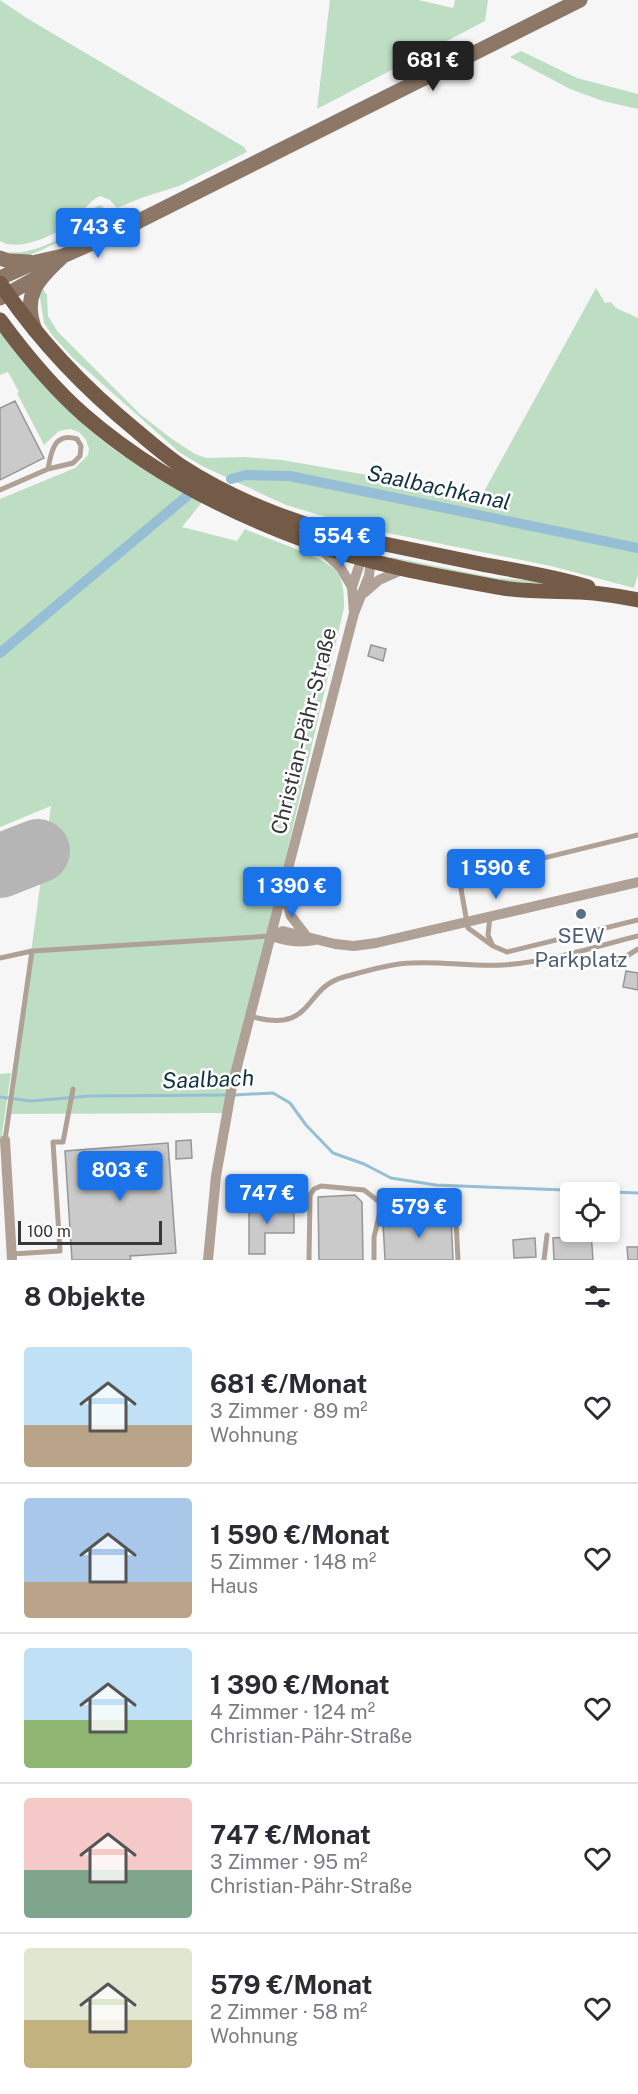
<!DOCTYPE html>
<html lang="de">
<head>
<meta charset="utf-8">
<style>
	body { margin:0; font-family:"Public Sans",sans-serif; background:#f7f7f7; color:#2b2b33; height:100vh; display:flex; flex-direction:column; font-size:22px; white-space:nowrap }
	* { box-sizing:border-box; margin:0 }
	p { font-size:20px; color:#7c7c81 }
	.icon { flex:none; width:33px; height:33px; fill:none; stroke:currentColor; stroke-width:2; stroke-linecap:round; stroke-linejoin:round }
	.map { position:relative; height:1260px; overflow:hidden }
	.panel { display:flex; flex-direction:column; background:#fff; flex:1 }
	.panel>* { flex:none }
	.buttons { position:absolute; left:560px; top:1182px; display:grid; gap:12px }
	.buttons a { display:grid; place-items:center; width:60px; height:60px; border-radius:6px; background:#fff; box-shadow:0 3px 9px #0003; font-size:30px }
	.scale { position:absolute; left:18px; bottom:15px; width:144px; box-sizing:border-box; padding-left:6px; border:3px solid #373737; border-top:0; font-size:16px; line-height:21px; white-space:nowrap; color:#373737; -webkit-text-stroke:4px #fff; paint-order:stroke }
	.price { position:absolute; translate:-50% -51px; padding:0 14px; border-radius:6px; background:#1a73e8; color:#fff; font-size:20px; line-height:39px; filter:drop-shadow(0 2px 3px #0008) }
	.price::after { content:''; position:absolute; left:50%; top:36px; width:18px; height:14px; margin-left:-9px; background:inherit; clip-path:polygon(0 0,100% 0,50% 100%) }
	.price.selected { background:#222; color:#fff }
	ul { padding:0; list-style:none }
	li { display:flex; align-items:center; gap:18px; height:150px; padding:0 24px }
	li+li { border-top:2px solid #e1e1e2 }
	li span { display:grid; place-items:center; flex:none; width:168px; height:120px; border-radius:6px; color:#555 }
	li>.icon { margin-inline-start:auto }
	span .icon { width:72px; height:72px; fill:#fffc; stroke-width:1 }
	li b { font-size:26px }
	h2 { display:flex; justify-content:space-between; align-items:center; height:72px; padding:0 24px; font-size:26px }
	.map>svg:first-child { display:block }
	.green { fill:#bddec3 }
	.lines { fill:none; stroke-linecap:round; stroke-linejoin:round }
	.stream { stroke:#96bed4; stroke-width:3 }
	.canal { stroke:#96bed4; stroke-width:10 }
	.runway { stroke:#b5b5b6; stroke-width:64 }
	.building { fill:#cacacb; stroke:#969697; stroke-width:1.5 }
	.lane { stroke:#b0a196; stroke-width:5 }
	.street { stroke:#b0a196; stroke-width:10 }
	.secondary { stroke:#8d7867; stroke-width:15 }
	.primary { stroke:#745b47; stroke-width:15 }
	.service-dot { fill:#5c6f8a; stroke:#fff; stroke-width:2 }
	.labels { text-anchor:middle; stroke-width:5; stroke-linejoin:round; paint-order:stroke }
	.street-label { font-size:21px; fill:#373737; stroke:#fff }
	.service-label { font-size:21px; fill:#4e5e75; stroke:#fff }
	.water-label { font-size:22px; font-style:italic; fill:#103243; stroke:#fff }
</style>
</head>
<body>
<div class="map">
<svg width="638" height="1260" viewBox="0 0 638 1260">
	<rect width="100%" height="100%" fill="#f6f6f7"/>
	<path class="green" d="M0,0L25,17L244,147L247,152L179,186L141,198L117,208L110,200L100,196C87,202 84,213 73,221C58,234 18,253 0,241Z
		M330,0H418L453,8L455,0H488L485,21L317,109Z
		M521,51L577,78L638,94V109L603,101L570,89L510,57Z
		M101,205L108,212V219L35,253L22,256L8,255L9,252C30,255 65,239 80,224C88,217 91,207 101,205Z
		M41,286L47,295L48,316L58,332L141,415L172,439L195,454L206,458L245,457L282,460L482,495L596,288L605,303L611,302L616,308L638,318V574L634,588L551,566L363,528L286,505L202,466L179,452L73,358L52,335L44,323L40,298L37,296Z
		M0,333C34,373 69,416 112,448C140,468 171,486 203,501L182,527L237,541L245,529C264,538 325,557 336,571C344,581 344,595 344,608L226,1113L9,1114L51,806L0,827V499L75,468L88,455L89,449L86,440L79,432L70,429L59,431L44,445L17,393L19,392L8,372L0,375Z
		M391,557L495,578L537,581L566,586L496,581L390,559Z
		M11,1073L1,1141L0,1142V1074Z"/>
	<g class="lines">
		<path class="stream" d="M234,1095L273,1093L290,1103L306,1125L333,1153L364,1164L391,1178L436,1185L638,1193
			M0,1097L31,1101L89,1096L227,1095"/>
		<path class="canal" d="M231,479L246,475L290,476L638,548
			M0,653L187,496"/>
		<path class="runway" d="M0,866L38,851"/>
	</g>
	<path class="building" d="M15,401L44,458L0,480V408Z
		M371,645L386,649L383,661L368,656Z
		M626,971L638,973V990L623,987Z
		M191,1140L192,1158L176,1159V1141Z
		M168,1143L176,1253L130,1256L131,1260H72L65,1151Z
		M355,1195L362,1202L363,1260H319L318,1197Z
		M249,1203H272V1211H294V1233H265V1254H249Z
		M451,1217L453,1260H385L383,1221Z
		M583,1232H591L593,1260H554L553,1238L584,1236Z
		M535,1238L536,1257L514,1258L513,1240Z
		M627,1247H638V1260H628Z"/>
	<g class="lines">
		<path class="lane" d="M0,490L48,469L73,463L80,456L81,446L77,439C54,432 51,452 48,469
			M638,835L470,876L464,882L461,889L468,928L493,946L507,952L638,920
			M490,916L488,935L492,944
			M0,958L32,951L270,936
			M617,962L638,949
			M250,1016C315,1035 302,988 344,977C362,972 393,963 411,963C442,961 473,967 503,965C549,962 594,947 638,936
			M5,1140L32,951
			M12,1254L60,1251L53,1142H63L73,1089
			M309,1260L310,1195L314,1189L321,1186L364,1190L382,1204
			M374,1260V1237L382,1204L401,1210L432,1211L454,1215L456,1221L458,1260
			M544,1260L547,1235"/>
		<path class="street" d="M322,550L340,567L352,587
			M364,593L379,580L404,569
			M354,613L352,587L363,554
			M284,893L291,916L307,937
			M272,936L283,931L335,944L354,946L376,943L638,882
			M272,936C287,941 298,943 315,940
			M5,1140L12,1260
			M208,1260L216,1176L232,1086L354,613L369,576L373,541"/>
		<path class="secondary" d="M0,258L9,261L30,262
			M0,278L36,262L63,256L119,231L580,0
			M0,298L40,276
			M35,330C22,296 37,280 61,258"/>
		<path class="primary" d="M0,283C38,340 85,389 138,432C152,444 166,456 181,466C238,503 308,529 375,542C410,549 446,557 481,564C517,571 553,576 588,587
			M0,320C25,354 52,387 84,415C147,470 226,511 304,540C367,564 436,576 503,588C528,592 554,591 580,592C599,593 619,596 638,600"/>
	</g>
	<circle class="service-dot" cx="581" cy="914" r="6"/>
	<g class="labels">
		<g class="street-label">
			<text transform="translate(304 731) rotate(-76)" y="7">Christian-Pähr-Straße</text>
		</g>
		<g class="service-label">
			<text x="581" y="943">SEW<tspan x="581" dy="24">Parkplatz</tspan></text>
		</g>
		<g class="water-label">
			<text transform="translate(439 487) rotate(12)" y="8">Saalbachkanal</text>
			<text transform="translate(208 1079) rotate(-2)" y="8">Saalbach</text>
		</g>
	</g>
</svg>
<div class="buttons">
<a><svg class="icon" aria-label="locate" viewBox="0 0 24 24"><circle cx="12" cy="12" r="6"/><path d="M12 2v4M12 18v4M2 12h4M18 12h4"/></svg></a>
</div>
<div class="scale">100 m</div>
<b class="price selected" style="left:433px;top:92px">681 €</b>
<b class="price" style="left:98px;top:259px">743 €</b>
<b class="price" style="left:342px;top:568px">554 €</b>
<b class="price" style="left:496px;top:900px">1 590 €</b>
<b class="price" style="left:292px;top:918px">1 390 €</b>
<b class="price" style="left:120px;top:1202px">803 €</b>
<b class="price" style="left:267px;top:1225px">747 €</b>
<b class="price" style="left:419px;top:1239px">579 €</b>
</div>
<section class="panel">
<h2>8 Objekte<svg class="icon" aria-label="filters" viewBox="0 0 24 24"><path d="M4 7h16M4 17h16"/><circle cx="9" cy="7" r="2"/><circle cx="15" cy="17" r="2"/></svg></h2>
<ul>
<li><span style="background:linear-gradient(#bfe0f5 65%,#b9a48a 0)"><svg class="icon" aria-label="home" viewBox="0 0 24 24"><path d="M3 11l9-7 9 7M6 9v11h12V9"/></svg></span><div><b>681 €/Monat</b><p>3 Zimmer · 89 m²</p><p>Wohnung</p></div><svg class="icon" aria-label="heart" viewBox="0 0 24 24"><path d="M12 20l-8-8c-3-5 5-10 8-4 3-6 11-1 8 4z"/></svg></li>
<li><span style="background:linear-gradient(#a9c7e8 70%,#b9a48a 0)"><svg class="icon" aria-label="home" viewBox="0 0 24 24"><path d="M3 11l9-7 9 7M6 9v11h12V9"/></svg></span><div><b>1 590 €/Monat</b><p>5 Zimmer · 148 m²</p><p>Haus</p></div><svg class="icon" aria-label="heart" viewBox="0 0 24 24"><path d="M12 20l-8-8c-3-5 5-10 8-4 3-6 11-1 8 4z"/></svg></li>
<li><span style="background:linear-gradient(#bfe0f5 60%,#8fb573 0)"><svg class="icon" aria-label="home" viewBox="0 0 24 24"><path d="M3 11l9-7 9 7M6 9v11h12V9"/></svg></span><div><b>1 390 €/Monat</b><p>4 Zimmer · 124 m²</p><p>Christian-Pähr-Straße</p></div><svg class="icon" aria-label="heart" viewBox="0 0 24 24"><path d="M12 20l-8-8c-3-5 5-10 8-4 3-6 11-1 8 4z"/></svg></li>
<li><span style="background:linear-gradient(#f6c9c9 60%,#7fa58c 0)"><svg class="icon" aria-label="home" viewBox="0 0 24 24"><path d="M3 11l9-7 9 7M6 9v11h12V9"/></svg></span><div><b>747 €/Monat</b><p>3 Zimmer · 95 m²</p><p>Christian-Pähr-Straße</p></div><svg class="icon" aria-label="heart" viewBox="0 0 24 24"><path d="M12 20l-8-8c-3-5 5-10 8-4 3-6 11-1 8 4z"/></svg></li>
<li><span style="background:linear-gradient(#dfe7d0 60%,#c2b280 0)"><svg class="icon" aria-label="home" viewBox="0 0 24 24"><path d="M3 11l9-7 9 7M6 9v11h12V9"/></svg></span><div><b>579 €/Monat</b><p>2 Zimmer · 58 m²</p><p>Wohnung</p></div><svg class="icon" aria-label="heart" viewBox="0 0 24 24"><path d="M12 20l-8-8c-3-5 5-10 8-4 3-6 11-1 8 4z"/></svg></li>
</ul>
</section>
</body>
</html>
